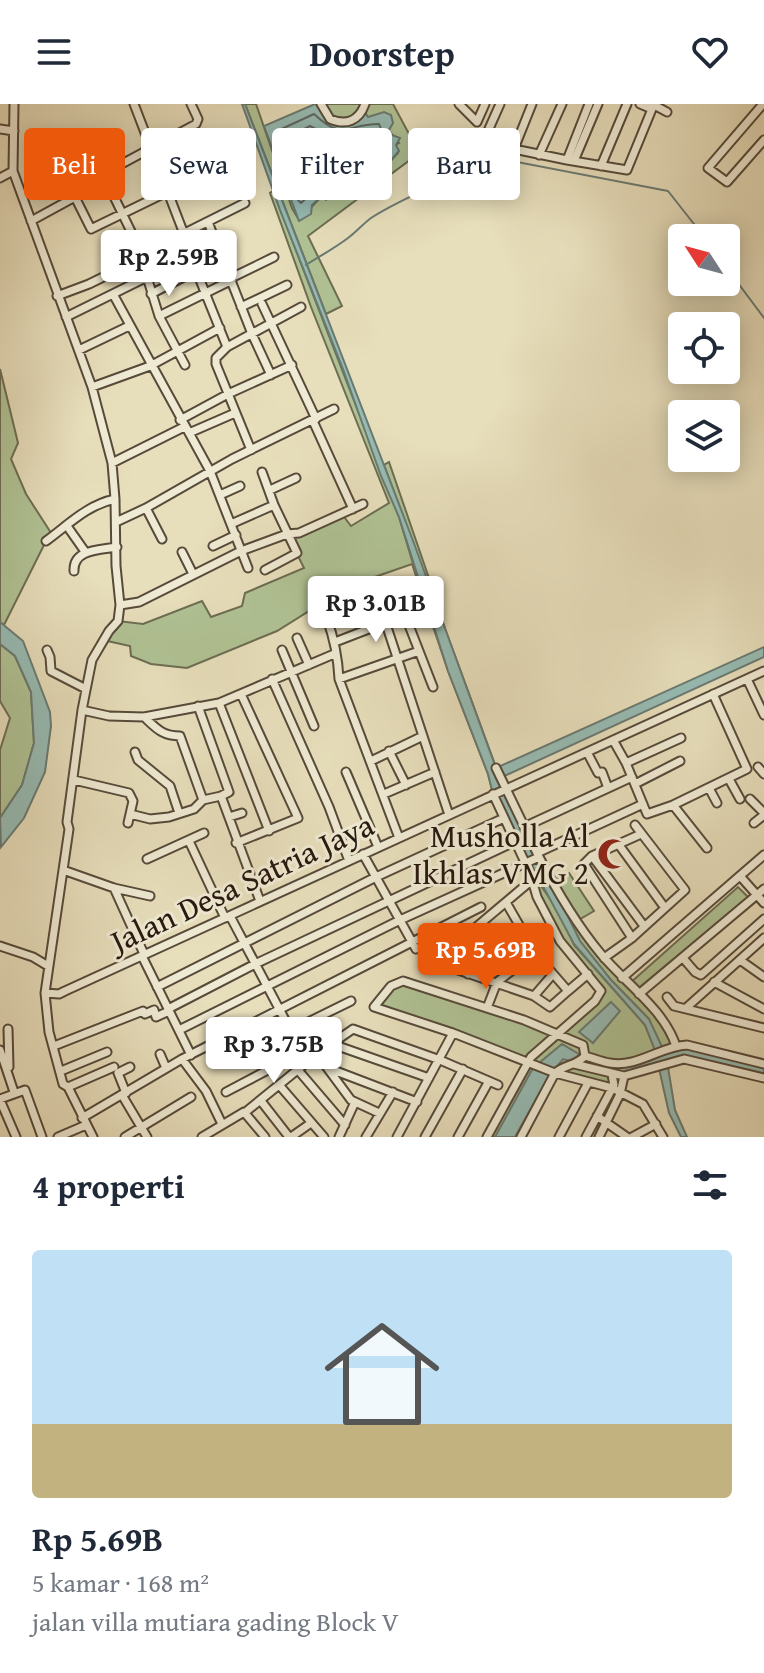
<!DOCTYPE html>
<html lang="id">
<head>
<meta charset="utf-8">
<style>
	body { margin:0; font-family:"Gentium Book Plus",serif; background:#f6f6f7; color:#1f2937; height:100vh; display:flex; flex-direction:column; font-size:30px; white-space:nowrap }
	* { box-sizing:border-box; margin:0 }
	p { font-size:26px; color:#747a83 }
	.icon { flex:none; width:44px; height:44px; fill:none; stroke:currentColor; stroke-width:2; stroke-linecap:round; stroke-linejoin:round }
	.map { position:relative; height:1033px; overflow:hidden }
	.panel { display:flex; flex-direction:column; background:#fff; flex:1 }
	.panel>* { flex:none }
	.banner { position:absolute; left:24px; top:24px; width:716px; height:72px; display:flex; gap:16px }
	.needle { width:52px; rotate:306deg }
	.buttons { position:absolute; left:668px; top:120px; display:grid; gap:16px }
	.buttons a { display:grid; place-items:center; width:72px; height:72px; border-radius:8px; background:#fff; box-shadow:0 4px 20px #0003; font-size:40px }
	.price { position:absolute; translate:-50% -68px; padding:0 18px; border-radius:8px; background:#fff; color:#222; font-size:26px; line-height:52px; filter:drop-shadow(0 2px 4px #0008) }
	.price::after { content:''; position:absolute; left:50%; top:48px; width:24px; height:18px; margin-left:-12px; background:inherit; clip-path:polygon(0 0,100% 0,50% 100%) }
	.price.selected { background:#ea580c; color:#fff }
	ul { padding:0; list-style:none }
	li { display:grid; align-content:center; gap:16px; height:424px; padding:0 32px }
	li+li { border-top:2px solid #e0e1e3 }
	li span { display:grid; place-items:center; height:248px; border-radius:8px; color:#555 }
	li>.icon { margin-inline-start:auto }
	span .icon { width:144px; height:144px; fill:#fffc; stroke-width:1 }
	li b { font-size:34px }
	h2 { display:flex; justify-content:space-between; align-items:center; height:96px; padding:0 32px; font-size:34px }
	.pill { padding:0 28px; border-radius:8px; background:#fff; box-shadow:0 4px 20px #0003; font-size:28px; line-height:72px }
	.pill.selected { background:#ea580c; color:#fff }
	header { display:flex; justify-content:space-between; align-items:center; height:104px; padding:0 32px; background:#fff; font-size:36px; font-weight:800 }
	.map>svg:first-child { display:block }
	.green { fill:#b0c294; stroke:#6c6d52; stroke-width:2; fill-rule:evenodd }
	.water { fill:#97bcb4; stroke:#6a7a72; stroke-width:2 }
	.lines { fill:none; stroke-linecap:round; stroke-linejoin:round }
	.shore { stroke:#5f6a62; stroke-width:2 }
	.stream { stroke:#6a7a72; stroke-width:2 }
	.minor-casing { stroke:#574a3a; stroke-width:11 }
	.minor { stroke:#efead3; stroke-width:7 }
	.labels { text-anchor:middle; stroke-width:6; stroke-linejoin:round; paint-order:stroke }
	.poi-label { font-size:32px; fill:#27180f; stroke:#efead3; text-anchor:end }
	.street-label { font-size:32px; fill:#27180f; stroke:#efead3 }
</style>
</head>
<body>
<header><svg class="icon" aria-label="menu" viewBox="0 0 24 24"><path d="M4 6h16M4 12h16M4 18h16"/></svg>Doorstep<svg class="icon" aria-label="heart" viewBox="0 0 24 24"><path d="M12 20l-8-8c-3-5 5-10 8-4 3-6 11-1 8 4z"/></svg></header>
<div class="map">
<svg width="764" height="1033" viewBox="0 0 764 1033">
	<rect width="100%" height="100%" fill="#e7debb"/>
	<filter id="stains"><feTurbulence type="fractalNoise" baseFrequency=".0025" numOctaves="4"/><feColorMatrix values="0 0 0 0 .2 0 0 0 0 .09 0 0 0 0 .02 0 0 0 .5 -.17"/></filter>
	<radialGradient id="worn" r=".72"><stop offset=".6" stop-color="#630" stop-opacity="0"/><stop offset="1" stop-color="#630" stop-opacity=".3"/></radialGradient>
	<path class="green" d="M245,0H256L292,104L299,116L322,92L325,95L341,83H353L354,88L360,87L398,49L395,41L399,39L377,12L334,17L321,0H393L409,30L427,49L410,56L308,132L342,202L326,210Z
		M273,87L399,413L420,483L403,412L384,361L389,358L431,480L429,481L497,666L552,776L569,769L594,807L577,817L629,880L738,783L748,793L635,887L655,908L683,955L624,972L607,1018L597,1012L612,985L555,969L521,1033H487L527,958L377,904L391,882L403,877L557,928L601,890L560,837L493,690L488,670L448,567L412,460L349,482L277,527L187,564L151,560L131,552L130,542L103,536L118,517L143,520L202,497L211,513L242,502L245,489L304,464L287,430L341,409L351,422L389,399L311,203L270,89ZM538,754L580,837L611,876L649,915L656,948L645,921L574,841L557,805L541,782Z
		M0,265L18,339L11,355L26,390L53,432L46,437L4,521L0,518Z
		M0,540L15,552L31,588L34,639L22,681L0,714V646L10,614L0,597Z"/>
	<path class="water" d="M242,0H245L412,434L496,664L764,543V553L500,674L580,837L611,876L649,915L665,949L684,944L764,963V971L684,952L667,957L675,1006L687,1033H681L669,1009L658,960L623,970L563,955L549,972L515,1033H495L533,964L562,940L584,953L610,962L656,949L645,921L574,840L530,758L525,759L493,690L488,670L448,567L399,413L381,372L343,265L280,106Z
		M315,0H321L326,11L344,19L363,5L368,13L384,8L391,11L393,19L389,26L392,31L400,34L396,41L399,47C385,62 378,82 354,88L353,83H341L326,96L322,92L312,101L311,110L299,117L264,22Z
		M0,518L23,537L50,608L51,622L45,668L24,714L1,743L0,714L22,681L34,639L31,588L15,552L0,540Z
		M611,898L620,907L593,939L579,928Z"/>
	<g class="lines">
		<path class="shore" d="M314,10C344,38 345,20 379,20L389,45C382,55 374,76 358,77C352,77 345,75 338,75L328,85L315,86L301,99L298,96L275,28Z
			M310,22L336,36L371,31L377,42L373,53L359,66C334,64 326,73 304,80L287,34Z
			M305,37H309L331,47L333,53L319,62L310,63L302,42Z"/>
		<path class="stream" d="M306,161C320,152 335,144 348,134C356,128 363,120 371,114C404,92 445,82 471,53V44L457,28L461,25L477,31L485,46L496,54L668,87L705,134
			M726,163L764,214"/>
		<defs>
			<path id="minor" d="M14,0L13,67L92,283L112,359L115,395L116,462L120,501L118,517L109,527L92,556L82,606L67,718L69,725L45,889L49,928L63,980L68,983L93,1033
				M134,0L184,130
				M321,0L330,15C346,22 359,17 365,0
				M459,0L477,18L485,0
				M500,0L488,27L492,35L514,45L567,56
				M589,0L567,56L627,66L652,5V0
				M640,0L652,5
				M652,0L667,8
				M763,0L708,64L727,78L764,36
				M0,25L14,27
				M514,45L532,0
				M539,51L562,0
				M574,57L598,0
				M601,62L627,0
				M162,72L214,47L229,79
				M0,74L13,67
				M31,117L75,93L91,125L169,87
				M208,118L252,230L271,271
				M171,136L186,172
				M140,146L103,70L196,20L198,15L191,0
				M138,156L147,173L159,212L185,261
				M194,161L227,243
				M231,174L274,153
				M113,190L210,367L248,464
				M151,190L197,166
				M57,192L89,180L138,156L140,146L171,136L245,99
				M262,200L316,315
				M241,203L287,181
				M159,212L232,176
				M66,213L147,173
				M79,246L129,222
				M92,283L150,262L220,224
				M180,316L228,290L292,261
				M313,317L353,405
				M189,329L235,309
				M251,346L216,260V254L227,243L301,203
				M112,359L184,323
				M262,368L274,401L297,449L265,466
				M270,386L296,374
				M220,391L240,382
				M146,404L162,435
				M116,418L146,404L232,355L334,305
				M231,420L274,401
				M67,422L86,449
				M46,437C68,421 87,401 115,395
				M213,442L236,431
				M182,448L193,470
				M74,467C73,445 100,446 117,443
				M381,492L327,515C334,534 338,554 339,575L399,734
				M120,501L139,498L241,447L287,430L299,429L363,400
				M386,520L449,711
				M297,534L309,561
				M335,538L405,511L433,583
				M47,546L50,553L51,567L86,585
				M282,546L314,622
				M272,575L329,703L349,757
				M339,575L419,547
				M747,575L764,611
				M219,599L269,727
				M198,602L229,688L221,692L260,797
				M82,606L109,612L144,613L219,599L334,550
				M144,613C156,624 162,632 180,632L203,696
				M613,636L626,659L647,710L673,701L747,665L713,590
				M389,647L406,681
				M135,648L138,656L170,682L179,709
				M587,648L598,669L602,668L608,684
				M371,657L423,632
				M626,659L681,634
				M758,663L764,670
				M496,664L537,749
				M346,668L378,743
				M729,675L740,695
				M74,676L129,689L133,697L128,719
				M635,680L680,657
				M709,684L717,699
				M384,690L435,668
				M750,695L764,709
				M643,700L537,749C555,784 575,819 601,850C625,879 664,905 676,942
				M673,701L707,744
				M130,710L150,715L169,713L194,705L203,696L221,692
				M229,713L242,709
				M754,719L764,711
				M524,723L632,673
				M189,737L225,814
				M236,739L298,714L241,590
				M619,741L665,804
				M363,750L416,845
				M592,752L644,822
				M147,755L204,729
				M63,766L114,784L150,792
				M740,772L764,799
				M114,784L144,850
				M632,834L584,760L592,752L641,730
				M0,842L33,853L48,862
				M535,849L568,887L588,870
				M142,852L191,951
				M604,854L632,834L685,786L635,721
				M683,854L695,868L701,871L764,815
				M426,855L534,892L550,903L568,887
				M740,856L764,873
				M436,857L532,776
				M468,870L521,828
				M622,874L764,751
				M403,877L524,916L583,941L585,952C576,962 565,960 555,969L453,929L374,903L391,882Z
				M714,878L764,905
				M157,883L376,773L504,714
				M45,889L59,890L65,887L764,567
				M639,890L764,785
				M534,892L553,870
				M667,893L674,902L764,924
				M487,904L497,878L535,849L507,800
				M686,904L764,834
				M168,905L255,860L514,738
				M8,925L9,963
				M179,926L400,816L539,753
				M290,927L351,897
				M332,940L429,974
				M54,942L143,907L145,910L154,906L156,913L169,907
				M0,946L14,988
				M160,950L166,964
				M317,950L351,996L379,1009
				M585,952C593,954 602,958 610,959C637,964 661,942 687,941L764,960
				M182,955L206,987L222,1020
				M574,960L624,972L684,955L764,974
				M328,964L417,998
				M298,966L345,1021
				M61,967L107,948
				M280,982L324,1033
				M68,983L114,963
				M226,988L302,948L230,812
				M126,989L118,969L130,963
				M122,991L147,1033
				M0,995L25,986L42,1033
				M0,996L16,1033
				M261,997L289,1033
				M248,1006L317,950L353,925L440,956L498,981
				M597,1012L627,1033
				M82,1014L182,955L481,803
				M58,1033L86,1021
				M125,1033L191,993
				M202,1033L244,1008L265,1033
				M291,1033L311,1019
				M339,1033L355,998
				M366,1033L393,988
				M397,1033L453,929
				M425,1033L463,965
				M458,1033L489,977
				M487,1033L531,953L595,897L601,887L560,837L537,793L530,769L493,690
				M521,1033L555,969L612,984L643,1000L663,1033
				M559,1033L588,979
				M586,1033L614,981L612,971
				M599,1033L620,990L624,972
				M632,1033L656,1020"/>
		</defs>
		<use href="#minor" class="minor-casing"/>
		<use href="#minor" class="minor"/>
	</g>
	<defs>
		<symbol id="mosque-bare" viewBox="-9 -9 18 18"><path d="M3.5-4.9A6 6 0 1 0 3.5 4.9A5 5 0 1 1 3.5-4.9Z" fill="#8f2418" stroke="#efead3" stroke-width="2.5" paint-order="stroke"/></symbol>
	</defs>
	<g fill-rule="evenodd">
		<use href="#mosque-bare" x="591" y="728" width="44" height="44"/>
	</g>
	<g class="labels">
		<g class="poi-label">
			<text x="589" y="743">Musholla Al<tspan x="589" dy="37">Ikhlas VMG 2</tspan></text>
		</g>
		<g class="street-label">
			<text transform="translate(242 779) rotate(-25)" y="11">Jalan Desa Satria Jaya</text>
		</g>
	</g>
	<rect width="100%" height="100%" filter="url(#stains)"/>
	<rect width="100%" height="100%" fill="url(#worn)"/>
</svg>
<div class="buttons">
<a><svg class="needle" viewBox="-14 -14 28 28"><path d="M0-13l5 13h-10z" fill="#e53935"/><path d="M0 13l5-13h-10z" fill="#747a83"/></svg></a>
<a><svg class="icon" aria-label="locate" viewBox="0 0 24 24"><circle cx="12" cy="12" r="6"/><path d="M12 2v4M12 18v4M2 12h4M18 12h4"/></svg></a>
<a><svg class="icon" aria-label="layers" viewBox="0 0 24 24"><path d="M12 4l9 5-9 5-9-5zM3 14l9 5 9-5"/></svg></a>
</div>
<b class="price" style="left:169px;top:194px">Rp 2.59B</b>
<b class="price" style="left:376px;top:540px">Rp 3.01B</b>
<b class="price selected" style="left:486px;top:887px">Rp 5.69B</b>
<b class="price" style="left:274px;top:981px">Rp 3.75B</b>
<div class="banner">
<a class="pill selected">Beli</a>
<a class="pill">Sewa</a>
<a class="pill">Filter</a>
<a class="pill">Baru</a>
</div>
</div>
<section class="panel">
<h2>4 properti<svg class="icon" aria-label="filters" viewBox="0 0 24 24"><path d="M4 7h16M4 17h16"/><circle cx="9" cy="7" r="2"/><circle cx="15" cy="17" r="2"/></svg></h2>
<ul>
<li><span style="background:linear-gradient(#bfe0f5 70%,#c2b280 0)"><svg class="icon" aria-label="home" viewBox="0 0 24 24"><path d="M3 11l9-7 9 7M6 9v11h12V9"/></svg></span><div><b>Rp 5.69B</b><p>5 kamar · 168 m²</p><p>jalan villa mutiara gading Block V</p></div></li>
</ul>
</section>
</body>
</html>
